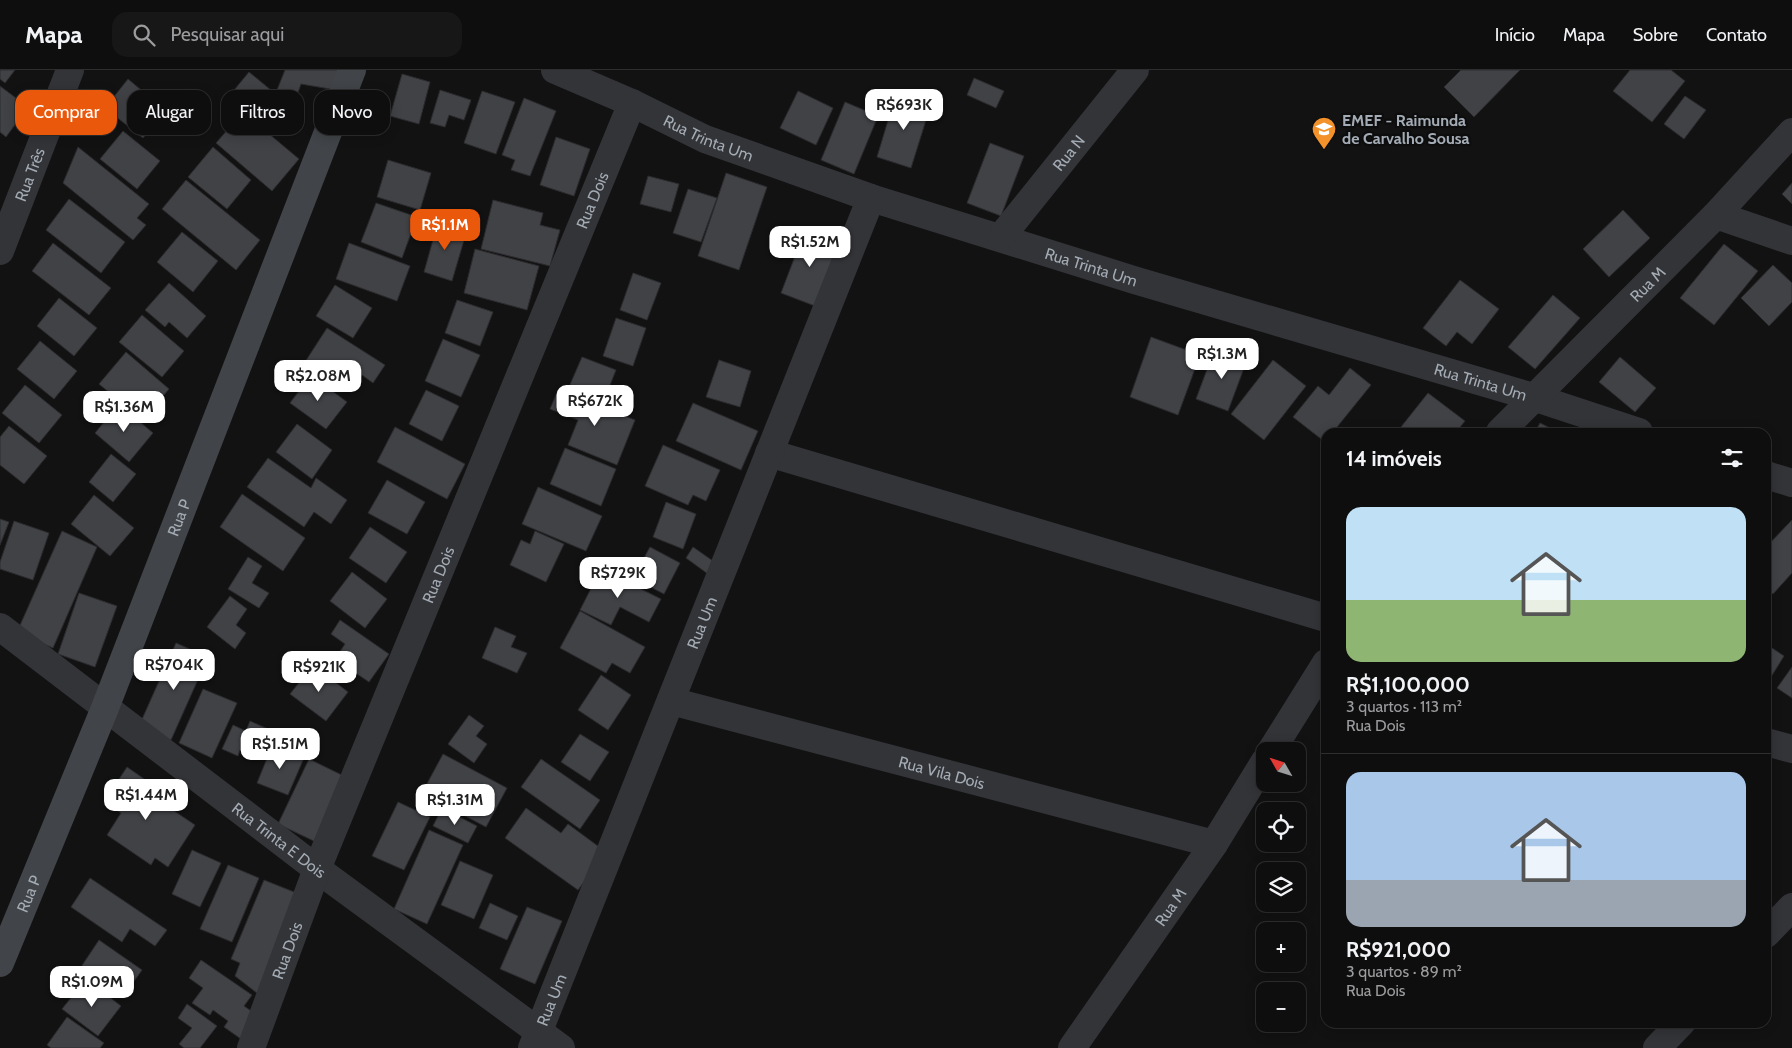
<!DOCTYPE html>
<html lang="pt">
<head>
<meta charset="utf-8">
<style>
	body { margin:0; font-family:Cabin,sans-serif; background:#171717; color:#f1f3f6; height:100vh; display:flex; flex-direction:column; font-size:19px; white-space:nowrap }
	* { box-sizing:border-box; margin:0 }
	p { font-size:16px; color:#9b9c9e }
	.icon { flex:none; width:28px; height:28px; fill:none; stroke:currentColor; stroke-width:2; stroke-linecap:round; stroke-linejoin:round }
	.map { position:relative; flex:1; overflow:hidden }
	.sheet { position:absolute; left:1321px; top:358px; width:450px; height:600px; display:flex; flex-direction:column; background:#0e0e0e; border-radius:15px; box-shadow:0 2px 12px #0003,0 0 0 1px #2e2e2e }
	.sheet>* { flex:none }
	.hud { position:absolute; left:15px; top:20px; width:475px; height:45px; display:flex; gap:10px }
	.needle { width:32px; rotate:309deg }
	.tools { position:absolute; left:1256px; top:672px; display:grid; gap:10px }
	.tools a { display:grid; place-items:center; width:50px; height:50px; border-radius:10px; background:#0e0e0e; box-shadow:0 2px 12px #0003,0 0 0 1px #2e2e2e; font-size:25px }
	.price { position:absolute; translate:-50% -42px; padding:0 11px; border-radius:10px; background:#fff; color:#222; font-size:16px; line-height:32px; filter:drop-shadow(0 1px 2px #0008) }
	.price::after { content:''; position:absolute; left:50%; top:30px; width:15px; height:11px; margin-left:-8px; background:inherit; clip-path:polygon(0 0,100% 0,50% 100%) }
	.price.active { background:#ea580c; color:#fff }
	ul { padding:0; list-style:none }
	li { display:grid; align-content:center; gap:10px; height:265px; padding:0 25px }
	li+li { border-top:1px solid #2e2e2e }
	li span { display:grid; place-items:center; height:155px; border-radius:15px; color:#555 }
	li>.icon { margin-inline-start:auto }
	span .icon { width:90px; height:90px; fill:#fffc; stroke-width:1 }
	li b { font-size:21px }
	h2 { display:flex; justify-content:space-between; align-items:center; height:60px; padding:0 25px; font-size:21px }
	.chip { padding:0 18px; border-radius:15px; background:#0e0e0e; box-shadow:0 2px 12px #0003,0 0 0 1px #2e2e2e; font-size:18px; line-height:45px }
	.chip.active { background:#ea580c; color:#fff }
	header { display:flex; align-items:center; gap:30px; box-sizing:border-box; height:70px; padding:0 25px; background:#0e0e0e; border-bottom:1px solid #2e2e2e }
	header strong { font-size:24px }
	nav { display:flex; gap:28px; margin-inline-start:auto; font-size:18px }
	.search { width:350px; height:45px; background:#171717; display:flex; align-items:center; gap:12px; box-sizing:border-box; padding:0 18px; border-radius:15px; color:#9b9c9e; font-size:19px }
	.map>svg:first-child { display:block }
	.building { fill:#414246; stroke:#2c2c2f }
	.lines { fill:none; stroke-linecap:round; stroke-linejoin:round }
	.street { stroke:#333438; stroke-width:28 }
	.secondary { stroke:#414448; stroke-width:28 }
	.labels { text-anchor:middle; stroke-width:4.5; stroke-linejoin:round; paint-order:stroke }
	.poi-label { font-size:16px; font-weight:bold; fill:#a3abb4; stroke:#0d0d0e; text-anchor:start }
	.street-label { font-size:16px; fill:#a3abb4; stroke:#0d0d0e }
</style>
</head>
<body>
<header>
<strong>Mapa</strong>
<div class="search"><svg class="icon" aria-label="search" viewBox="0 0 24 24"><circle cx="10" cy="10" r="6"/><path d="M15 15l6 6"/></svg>Pesquisar aqui</div>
<nav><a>Início</a><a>Mapa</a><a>Sobre</a><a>Contato</a></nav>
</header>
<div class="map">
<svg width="1792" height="978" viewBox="0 0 1792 978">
	<rect width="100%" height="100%" fill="#121213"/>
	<path class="building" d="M0,0H15L5,13L0,9Z
		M285,0H340L336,20L301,14L295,31L277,20Z
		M1461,0H1520L1474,47L1444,17Z
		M1630,0H1671L1685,11L1652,52L1613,21Z
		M249,2L283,30L263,53L230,25Z
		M402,4L430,12L419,54L390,46Z
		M974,8L1004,21L996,38L967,25Z
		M128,9L165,40L143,68L105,38Z
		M0,16L28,37L6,67L0,62Z
		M440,20L471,30L464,50L449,45L445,57L430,53Z
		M482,21L515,32L496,84L464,73Z
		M798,21L833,38L816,75L780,58Z
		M896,24L931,34L911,98L877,87Z
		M1685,26L1706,40L1684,69L1664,54Z
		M524,28L556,41L530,106L511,100L515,90L502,85Z
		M845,32L878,46L854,104L821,90Z
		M243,42L299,89L272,121L216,73Z
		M123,61L160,91L137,119L100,89Z
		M556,67L590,79L574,126L540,115Z
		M990,73L1024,86L1001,146L967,133Z
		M78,77L149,134L137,148L146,155L133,170L63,113Z
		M213,77L251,110L227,139L188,107Z
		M388,90L431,103L420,140L377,127Z
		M726,103L767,117L739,200L698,186Z
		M648,106L679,114L671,142L640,134Z
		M186,110L260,170L236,200L162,139Z
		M1792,113V134L1782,124Z
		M688,119L717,128L701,172L673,163Z
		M69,129L125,172L101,203L46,160Z
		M493,130L543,143L540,155L560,160L550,196L481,179Z
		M376,133L417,147L402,188L361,172Z
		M1623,140L1650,168L1609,207L1583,179Z
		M438,152L467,160L452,211L424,202Z
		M805,160L839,173L815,236L781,223Z
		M182,162L218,191L193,222L157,192Z
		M53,173L111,218L89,245L32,201Z
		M349,173L410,196L397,231L336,209Z
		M1724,174L1758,201L1714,255L1680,228Z
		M475,179L539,196L527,240L464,223Z
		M1773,195L1792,213V232L1769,256L1741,228Z
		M633,203L661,213L647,250L620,240Z
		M1460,210L1499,239L1472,274L1457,262L1446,276L1423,258Z
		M169,213L206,246L187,268L169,252L165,257L145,240Z
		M335,215L372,238L353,268L316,246Z
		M1553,225L1580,248L1535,299L1508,277Z
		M59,228L97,258L74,286L37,256Z
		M457,230L493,242L480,276L445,263Z
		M142,245L184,281L162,307L119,272Z
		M616,248L646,258L633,296L603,286Z
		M327,258L385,295L373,313L362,305L351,321L305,292Z
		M1151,267L1200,285L1178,345L1130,327Z
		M443,269L480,285L461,327L425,311Z
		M40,271L77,301L54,329L17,299Z
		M1215,278L1247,290L1228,341L1196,329Z
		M126,282L169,319L142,350L99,314Z
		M582,287L616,300L610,315L623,319L617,336L569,317Z
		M1620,287L1656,318L1635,342L1599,312Z
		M719,290L751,301L740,337L706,327Z
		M1273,290L1306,316L1264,370L1231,344Z
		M1350,298L1371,315L1333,362H1326L1325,372L1293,347L1318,316L1329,325Z
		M311,305L347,332L326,359L290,333Z
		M25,315L62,345L39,373L2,343Z
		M426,320L459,336L442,371L409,354Z
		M558,320L635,350L617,395L568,375L578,350L550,339Z
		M1428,323L1465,351L1456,362H1397Z
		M693,333L758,361L741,400L676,371Z
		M119,334L153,363L129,392L95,363Z
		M1540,353L1558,362H1535Z
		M297,354L332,380L312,409L276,382Z
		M9,356L47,386L24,414L0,395V367Z
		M395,357L465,394L447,429L377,392Z
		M663,375L720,400L706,431L693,425L688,435L645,416Z
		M565,378L616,399L601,436L550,414Z
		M111,384L136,404L113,432L89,412Z
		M268,388L311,418L316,408L347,430L331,454L314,442L304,457L247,417Z
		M387,410L425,432L407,464L368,443Z
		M538,417L602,446L586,481L522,454Z
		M242,424L305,468L283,501L220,457Z
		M94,425L134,458L110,486L71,454Z
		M666,432L696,444L683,479L653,467Z
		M0,449L9,452L0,475Z
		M1792,450V503L1773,524L1766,518V477Z
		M14,451L49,463L33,510L0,499V492Z
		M370,457L407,482L386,513L349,488Z
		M62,461L97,477L53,578L17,562Z
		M535,461L564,474L546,512L510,495L521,470L530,474Z
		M650,477L680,493L664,524L633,508Z
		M693,477L713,491L708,504L686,488Z
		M248,487L262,496L252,513L269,523L259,538L228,519Z
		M601,499L661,529L649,552L620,537L611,555L580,540Z
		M352,502L387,529L365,558L330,531Z
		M79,523L117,536L95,597L58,584Z
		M230,526L247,539L236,555L246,563L235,579L207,557Z
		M580,541L645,577L630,603L612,593L606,603L560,578Z
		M340,550L389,584L369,612L335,589L345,574L331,564Z
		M495,557L516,566L511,577L527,583L517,603L482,588Z
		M176,573L208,587L171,670L139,656Z
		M1766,574L1784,586L1766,615Z
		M313,595L348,622L326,651L290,624Z
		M1792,597V628L1777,618Z
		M601,605L631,625L608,660L578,640Z
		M203,619L237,633L212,688L179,673Z
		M469,645L484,656L476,666L487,674L474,693L448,674Z
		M250,651L268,659L255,687L240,680L238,686L222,679L233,655L246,661Z
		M580,664L609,682L590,711L561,692Z
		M272,676L304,688L288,725L257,713Z
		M443,684L507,718L486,757L422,723Z
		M309,689L348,708L318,773L278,754Z
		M541,689L600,730L580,759L521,717Z
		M127,697L160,720L155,728L195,755L168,797L155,788L151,795L107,765L121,743L104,732Z
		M398,732L430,747L404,800L372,786Z
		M442,738L477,756L468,773L433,756Z
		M526,738L561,763L568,754L606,782L578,820L505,768Z
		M429,760L463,775L427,854L394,839Z
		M192,780L221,793L200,837L172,824Z
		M460,791L493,805L474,849L441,835Z
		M228,795L259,808L232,872L200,859Z
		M90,808L167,860L155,876L130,859L122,872L71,837Z
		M264,810L304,826L262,927L235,906L240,893L231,889Z
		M490,833L518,846L507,870L479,858Z
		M527,837L562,851L535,914L500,899Z
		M99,870L142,900L123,927L81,897Z
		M201,890L252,925L244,936L257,945L241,969L224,957L228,951L213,940L210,945L192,933L203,918L189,908Z
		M86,909L121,936L98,966L62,939Z
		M187,934L217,956L200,978H184L179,974L192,958L178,948Z
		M67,947L104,973L100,978H51L47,975Z"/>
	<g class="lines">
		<g class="street">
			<path id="s1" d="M555,0L632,33L705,69L871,128L1134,210L1533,327L1639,362"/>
			<path d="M1716,145L1792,171"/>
			<path id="s2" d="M1001,167L1135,0"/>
			<path id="s3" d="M0,181L70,0"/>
			<path id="s4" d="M1500,362L1716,145L1792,62"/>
			<path d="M769,383L1326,548"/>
			<path d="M1766,405L1792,413"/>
			<path id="s5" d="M0,557L317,799L561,978"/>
			<path id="s6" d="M671,631L1214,774"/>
			<path d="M1766,672L1792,679"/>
			<path d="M1271,681L1326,593"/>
			<path d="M1766,864L1792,837"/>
			<path id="s7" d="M251,978L317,799L632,33"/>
			<path id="s8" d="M532,978L871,128"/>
			<path id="s9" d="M1072,978L1214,774L1265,691"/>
			<path d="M1657,978L1682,952"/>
		</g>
		<path class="secondary" id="s10" d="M0,893L105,638L352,0"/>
	</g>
	<defs>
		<symbol id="school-pin" viewBox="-11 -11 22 30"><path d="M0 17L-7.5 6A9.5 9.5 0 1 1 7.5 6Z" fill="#f3922a" stroke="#0d0d0e"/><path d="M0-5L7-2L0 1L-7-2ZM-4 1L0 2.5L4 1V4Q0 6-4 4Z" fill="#fff"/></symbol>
	</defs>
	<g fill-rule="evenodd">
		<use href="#school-pin" x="1310" y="45" width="28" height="38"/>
	</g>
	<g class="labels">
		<g class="poi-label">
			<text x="1342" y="56">EMEF - Raimunda<tspan x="1342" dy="18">de Carvalho Sousa</tspan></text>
		</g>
		<g class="street-label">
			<text dy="6" stroke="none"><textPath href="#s1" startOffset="168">Rua Trinta Um</textPath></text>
			<text dy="6" stroke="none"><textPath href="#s2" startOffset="108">Rua N</textPath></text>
			<text dy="6" stroke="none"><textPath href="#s3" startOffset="82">Rua Três</textPath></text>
			<text dy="6" stroke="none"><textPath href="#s7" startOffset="914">Rua Dois</textPath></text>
			<text dy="6" stroke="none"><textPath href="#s1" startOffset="572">Rua Trinta Um</textPath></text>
			<text dy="6" stroke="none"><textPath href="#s4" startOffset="209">Rua M</textPath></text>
			<text dy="6" stroke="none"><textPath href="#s1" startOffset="978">Rua Trinta Um</textPath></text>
			<text dy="6" stroke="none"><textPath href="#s10" startOffset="480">Rua P</textPath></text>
			<text dy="6" stroke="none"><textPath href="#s7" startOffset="509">Rua Dois</textPath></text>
			<text dy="6" stroke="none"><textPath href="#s8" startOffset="458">Rua Um</textPath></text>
			<text dy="6" stroke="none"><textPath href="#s6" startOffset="280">Rua Vila Dois</textPath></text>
			<text dy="6" stroke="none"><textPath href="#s5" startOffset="351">Rua Trinta E Dois</textPath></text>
			<text dy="6" stroke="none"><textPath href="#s10" startOffset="75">Rua P</textPath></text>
			<text dy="6" stroke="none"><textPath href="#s9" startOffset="172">Rua M</textPath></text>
			<text dy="6" stroke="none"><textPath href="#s7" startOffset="104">Rua Dois</textPath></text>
			<text dy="6" stroke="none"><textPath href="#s8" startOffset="52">Rua Um</textPath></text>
		</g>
	</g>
</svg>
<div class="tools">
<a><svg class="needle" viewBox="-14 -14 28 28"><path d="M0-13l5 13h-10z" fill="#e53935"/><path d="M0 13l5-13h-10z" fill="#9b9c9e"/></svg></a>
<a><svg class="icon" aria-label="locate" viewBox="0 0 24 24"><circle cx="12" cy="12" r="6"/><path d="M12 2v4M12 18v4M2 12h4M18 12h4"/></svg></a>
<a><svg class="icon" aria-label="layers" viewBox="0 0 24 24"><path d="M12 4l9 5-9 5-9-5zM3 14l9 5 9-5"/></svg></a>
<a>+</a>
<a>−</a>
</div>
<b class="price" style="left:904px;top:61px">R$693K</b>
<b class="price active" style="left:445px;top:181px">R$1.1M</b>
<b class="price" style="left:810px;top:198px">R$1.52M</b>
<b class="price" style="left:1222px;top:310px">R$1.3M</b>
<b class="price" style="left:318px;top:332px">R$2.08M</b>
<b class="price" style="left:595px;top:357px">R$672K</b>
<b class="price" style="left:124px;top:363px">R$1.36M</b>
<b class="price" style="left:618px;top:529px">R$729K</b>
<b class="price" style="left:174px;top:621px">R$704K</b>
<b class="price" style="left:319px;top:623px">R$921K</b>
<b class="price" style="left:280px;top:700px">R$1.51M</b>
<b class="price" style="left:146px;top:751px">R$1.44M</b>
<b class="price" style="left:455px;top:756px">R$1.31M</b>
<b class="price" style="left:92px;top:938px">R$1.09M</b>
<div class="hud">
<a class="chip active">Comprar</a>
<a class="chip">Alugar</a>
<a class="chip">Filtros</a>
<a class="chip">Novo</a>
</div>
<section class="sheet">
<h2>14 imóveis<svg class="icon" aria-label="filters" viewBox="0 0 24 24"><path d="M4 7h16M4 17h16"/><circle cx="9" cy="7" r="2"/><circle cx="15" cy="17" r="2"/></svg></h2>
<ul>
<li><span style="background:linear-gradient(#bfe0f5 60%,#8fb573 0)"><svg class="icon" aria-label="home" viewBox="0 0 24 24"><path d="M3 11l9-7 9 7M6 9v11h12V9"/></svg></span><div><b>R$1,100,000</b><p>3 quartos · 113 m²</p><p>Rua Dois</p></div></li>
<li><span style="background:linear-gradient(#a9c7e8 70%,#9aa5b1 0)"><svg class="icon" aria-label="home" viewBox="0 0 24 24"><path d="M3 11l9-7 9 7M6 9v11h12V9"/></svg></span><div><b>R$921,000</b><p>3 quartos · 89 m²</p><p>Rua Dois</p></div></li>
</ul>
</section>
</div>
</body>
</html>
